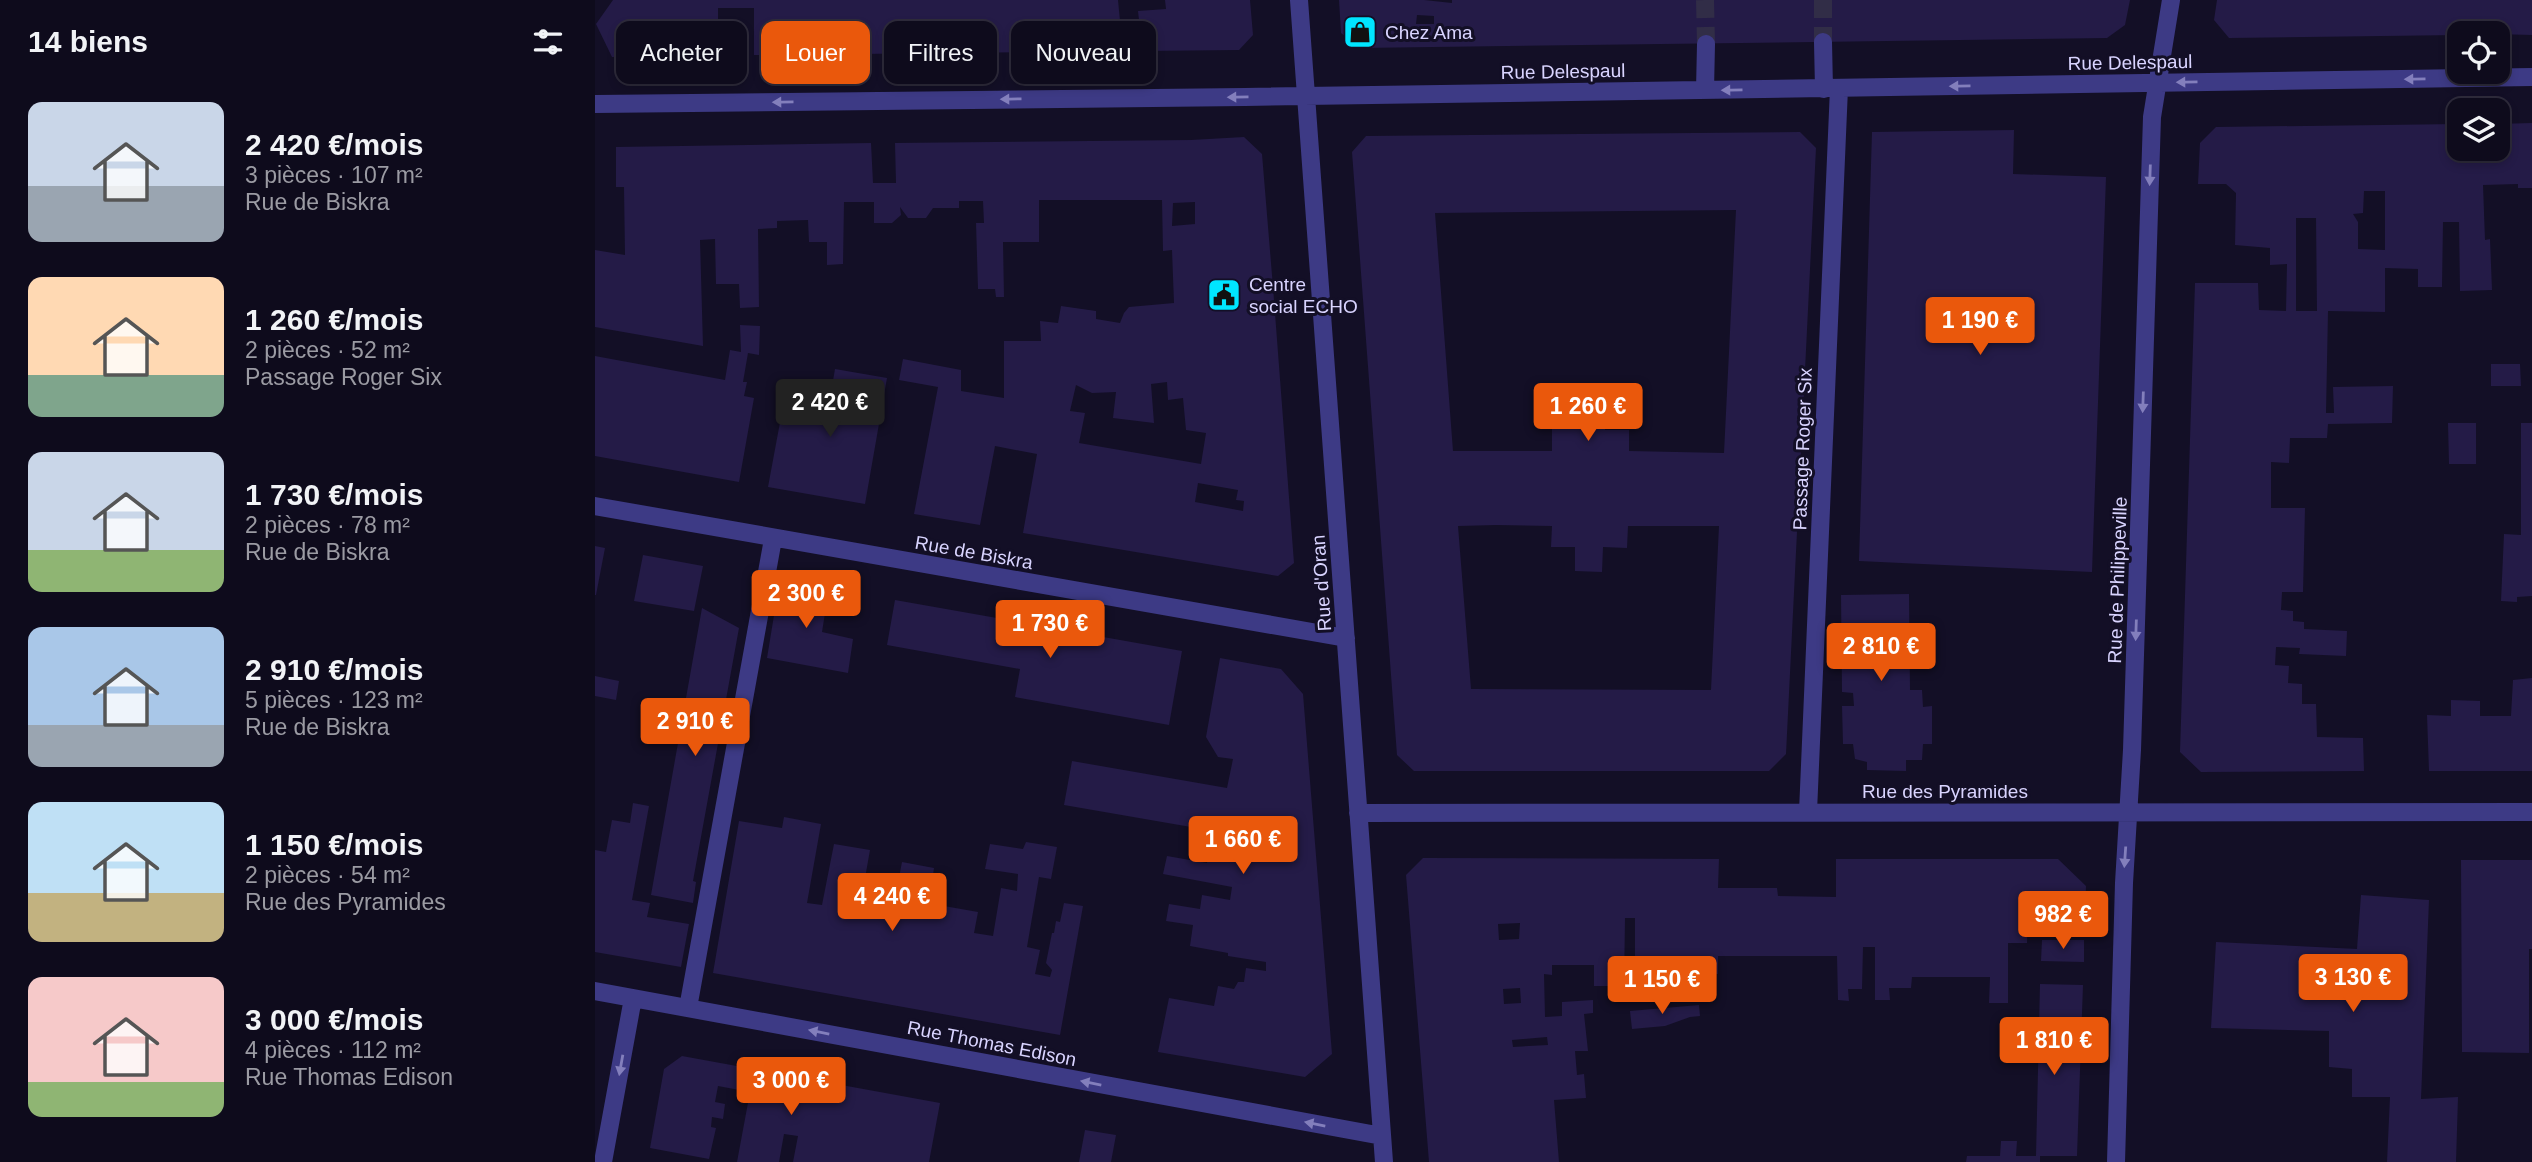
<!DOCTYPE html>
<html lang="fr">
<head>
<meta charset="utf-8">
<style>
	body { margin:0; font-family:Arial,sans-serif; background:#1c1929; color:#f1f3f6; height:100vh; display:flex; flex-direction:column; font-size:26px; white-space:nowrap }
	* { box-sizing:border-box; margin:0 }
	p { font-size:23px; color:#9b9ba3 }
	.icon { flex:none; width:38px; height:38px; fill:none; stroke:currentColor; stroke-width:2; stroke-linecap:round; stroke-linejoin:round }
	.map { position:relative; flex:1; overflow:hidden }
	.drawer { display:flex; flex-direction:column; background:#0e0b1c; width:595px }
	.drawer>* { flex:none }
	.hud { position:absolute; left:21px; top:21px; width:665px; height:63px; display:flex; gap:14px }
	.tools { position:absolute; left:1852px; top:21px; display:grid; gap:14px }
	.tools a { display:grid; place-items:center; width:63px; height:63px; border-radius:14px; background:#0e0b1c; box-shadow:0 4px 10px #0003,0 0 0 2px #2e2b3b; font-size:35px }
	.price { position:absolute; translate:-50% -60px; padding:0 16px; border-radius:7px; background:#ea580c; color:#fff; font-size:23px; line-height:46px; filter:drop-shadow(0 2px 4px #0008) }
	.price::after { content:''; position:absolute; left:50%; top:42px; width:21px; height:16px; margin-left:-10px; background:inherit; clip-path:polygon(0 0,100% 0,50% 100%) }
	.price.current { background:#222; color:#fff }
	ul { padding:0; list-style:none }
	li { display:flex; align-items:center; gap:21px; height:175px; padding:0 28px }
	li span { display:grid; place-items:center; flex:none; width:196px; height:140px; border-radius:14px; color:#555 }
	li>.icon { margin-inline-start:auto }
	span .icon { width:84px; height:84px; fill:#fffc; stroke-width:1 }
	li b { font-size:30px }
	h2 { display:flex; justify-content:space-between; align-items:center; height:84px; padding:0 28px; font-size:30px }
	.chip { padding:0 24px; border-radius:14px; background:#0e0b1c; box-shadow:0 4px 10px #0003,0 0 0 2px #2e2b3b; font-size:24px; line-height:63px }
	.chip.current { background:#ea580c; color:#fff }
	main { display:flex; flex:1; min-height:0 }
	.map>svg:first-child { display:block }
	.building { fill:#241b47; fill-rule:evenodd }
	.lines { fill:none; stroke-linecap:round; stroke-linejoin:round }
	.minor-tunnel { stroke:#312d47; stroke-width:18; stroke-dasharray:18 9; stroke-linecap:butt }
	.minor { stroke:#3d3a85; stroke-width:18 }
	.oneway { fill:#837fbc }
	.labels { text-anchor:middle; stroke-width:6; stroke-linejoin:round; paint-order:stroke }
	.poi-label { font-size:19px; fill:#d9d4ff; stroke:#130f26; text-anchor:start }
	.street-label { font-size:19px; fill:#d9d4ff; stroke:#130f26 }
</style>
</head>
<body>
<main>
<section class="drawer">
<h2>14 biens<svg class="icon" aria-label="filters" viewBox="0 0 24 24"><path d="M4 7h16M4 17h16"/><circle cx="9" cy="7" r="2"/><circle cx="15" cy="17" r="2"/></svg></h2>
<ul>
<li><span style="background:linear-gradient(#c9d6e8 60%,#9aa5b1 0)"><svg class="icon" aria-label="home" viewBox="0 0 24 24"><path d="M3 11l9-7 9 7M6 9v11h12V9"/></svg></span><div><b>2 420 €/mois</b><p>3 pièces · 107 m²</p><p>Rue de Biskra</p></div></li>
<li><span style="background:linear-gradient(#ffd9b3 70%,#7fa58c 0)"><svg class="icon" aria-label="home" viewBox="0 0 24 24"><path d="M3 11l9-7 9 7M6 9v11h12V9"/></svg></span><div><b>1 260 €/mois</b><p>2 pièces · 52 m²</p><p>Passage Roger Six</p></div></li>
<li><span style="background:linear-gradient(#c9d6e8 70%,#8fb573 0)"><svg class="icon" aria-label="home" viewBox="0 0 24 24"><path d="M3 11l9-7 9 7M6 9v11h12V9"/></svg></span><div><b>1 730 €/mois</b><p>2 pièces · 78 m²</p><p>Rue de Biskra</p></div></li>
<li><span style="background:linear-gradient(#a9c7e8 70%,#9aa5b1 0)"><svg class="icon" aria-label="home" viewBox="0 0 24 24"><path d="M3 11l9-7 9 7M6 9v11h12V9"/></svg></span><div><b>2 910 €/mois</b><p>5 pièces · 123 m²</p><p>Rue de Biskra</p></div></li>
<li><span style="background:linear-gradient(#bfe0f5 65%,#c2b280 0)"><svg class="icon" aria-label="home" viewBox="0 0 24 24"><path d="M3 11l9-7 9 7M6 9v11h12V9"/></svg></span><div><b>1 150 €/mois</b><p>2 pièces · 54 m²</p><p>Rue des Pyramides</p></div></li>
<li><span style="background:linear-gradient(#f6c9c9 75%,#8fb573 0)"><svg class="icon" aria-label="home" viewBox="0 0 24 24"><path d="M3 11l9-7 9 7M6 9v11h12V9"/></svg></span><div><b>3 000 €/mois</b><p>4 pièces · 112 m²</p><p>Rue Thomas Edison</p></div></li>
</ul>
</section>
<div class="map">
<svg width="1937" height="1162" viewBox="0 0 1937 1162">
	<rect width="100%" height="100%" fill="#130f26"/>
	<path class="building" d="M18,0H523L525,21L544,20L543,11L571,9L570,0H655L658,35L644,50L159,55V8H123V20H139L146,28V56L17,57L1,24Z
		M744,0H829L857,3V0H1535L1530,25L1512,38L765,48L746,33ZM822,15L839,16V24H821Z
		M1622,0H1937V35L1864,33V35L1634,38L1619,20Z
		M1937,123V188H1923V184L1888,185L1890,240L1895,239L1897,290L1865,291L1864,222H1848L1847,287H1823V269L1790,268V312L1733,311L1731,413H1739L1738,387L1798,386L1797,423L1733,424L1732,438H1695L1694,463L1676,462V508H1710L1708,592H1687L1686,610L1698,611V621L1709,622V629L1752,631L1751,656L1704,654L1705,648L1681,647L1680,665L1694,666L1693,683L1707,684V704H1721L1722,737L1768,738L1769,771L1606,772L1585,752L1600,283H1663L1664,310L1691,311L1692,264L1675,265V248L1640,245L1641,193L1631,184H1603L1605,143L1621,127L1864,124V149H1902V124ZM1769,191H1790V250L1763,249V222L1758,214L1768,213ZM1701,218H1721L1722,311H1701Z
		M1419,130L1418,174L1511,177L1497,572L1264,561L1277,132Z
		M1205,132L1221,148L1191,754L1174,771H819L802,755L757,152L771,136ZM1141,210L1129,453L1034,451V430H1010L1009,405H981V429L957,428V451H858L840,213ZM901,525L957,526L956,547H980V571L1007,572L1008,547L1032,548L1033,526H1124L1116,690L876,689L863,526Z
		M649,137L667,154L678,287L699,563L683,576L428,533L442,454L400,446L385,525L319,514L343,387L304,380L308,359L366,370V391L409,398V341H446L445,321L463,323L466,306L501,311V319L525,323L529,313L534,307L579,303L577,250L568,251L567,200H444V242H408L409,297H401L400,289H383L381,223H389L388,201H364V208H338L331,218H313L305,207L306,215L297,223H279V202H249L248,264L232,265V242H214L213,220L182,221V228L163,229L164,307L145,308L144,284H121L120,239L105,240L108,346L0,327V250L30,255L29,187H21V147L276,143L278,183H301L300,143L596,140ZM600,202V224L577,226L578,203ZM572,382L573,400L588,398L591,430L611,433L606,464L484,443L490,413L475,411L481,385L497,393L521,392L518,418L559,423L556,384ZM603,483L643,490L641,500L649,501L648,511L600,502Z
		M145,325L165,326L164,355L153,353L148,382H152L149,396L159,398L144,482L0,456V356L130,380L135,350L146,352Z
		M1896,364H1925L1926,386H1896Z
		M240,369L292,378L270,504L173,487L191,390L235,398Z
		M1853,423H1881V464H1854Z
		M1926,423H1937V596L1922,597V602L1906,601L1909,534L1926,535Z
		M0,546L10,548L1,595H0Z
		M48,555L108,566L99,611L39,601Z
		M185,579L234,588L227,632L258,639L253,673L172,658Z
		M1314,594L1315,690H1327L1328,707L1337,706V744H1328L1327,760H1311V771L1272,770V762L1260,759L1258,744H1248L1247,706H1259L1258,693L1247,692L1246,595Z
		M300,600L587,651L574,725L420,697L425,669L292,645Z
		M107,608L144,628L98,881L101,882L98,903L56,895Z
		M625,658L686,669L708,694L737,1054L710,1077L563,1052L574,998L619,1006L623,986L639,989L643,982H649L651,968L671,971V962L633,956V953L595,946L598,925L571,921L574,904L605,909L607,895L635,900L637,887L568,874L572,856L612,863L619,831L469,805L477,761L632,788L638,759L623,757L611,737Z
		M0,676L24,681L21,700L0,696Z
		M1937,678V771H1834L1832,715L1856,716V700L1885,701V716H1916L1918,680Z
		M38,803L54,806L37,900L55,903L52,917L94,924L86,967L0,952V850L11,852L17,820L35,823Z
		M189,817L226,824L212,903L227,905L239,844L275,850L264,912L279,915L284,885L302,888L307,862L339,868L335,895L351,898L349,906L383,912L379,933L398,936L406,888L422,891L423,874L390,869L395,844L428,849L431,842L462,847L456,879L444,877L432,947L445,950L440,974L455,977L457,970L451,963L457,933H459L461,921L465,922L469,903L488,906L465,1035L118,973L144,821L187,828Z
		M828,858L1124,859L1123,888H1182L1183,896L1241,897V859H1463L1491,886L1490,912L1433,911L1432,943H1413V1003H1394L1395,977H1317L1316,988H1294L1295,1000H1280V947H1268L1267,989H1253L1254,1001L1243,1000L1242,956H1123V974L1060,973V983H1040V918H1030L1029,986H999V965H957V975L949,974L950,1017L967,1016V1002L998,1000V1013L989,1014L993,1051H980L982,1075L989,1074L991,1098L959,1100L964,1162H834L811,875ZM925,923L924,939L904,940L903,924ZM925,988L926,1003L909,1004L908,989ZM952,1037L953,1045L918,1047L917,1040Z
		M1866,860H1937V949H1934V1053L1867,1052Z
		M1766,895L1834,900L1826,1099L1863,1097L1861,1162H1792L1795,1097H1757V1069L1734,1067V1031L1616,1028L1621,942L1762,949Z
		M1447,940H1489V962L1446,961Z
		M1445,984L1488,985L1482,1156H1445V1162H1371L1372,1156H1405L1406,1141H1422L1421,1156H1441Z
		M1104,1005L1105,1016L1095,1017L1070,1026L1037,1029L1035,1011Z
		M87,1056L345,1103L334,1162H198L203,1136L189,1134L184,1162H142L155,1092L123,1086L120,1102L130,1104L128,1119L117,1117L116,1127L121,1128L114,1159L55,1148L69,1069Z
		M490,1130L521,1135L516,1162H484Z"/>
	<g class="lines">
		<path class="minor-tunnel" d="M1110,0L1111,44
			M1228,0V42"/>
		<path class="minor" d="M704,0L789,1162
			M1228,42L1229,89
			M1110,90L1111,44
			M0,104L650,97L1937,77
			M0,506L751,638
			M1213,812L1244,88
			M763,813L1937,812
			M0,991L787,1136
			M93,1008L178,539
			M8,1162L38,998
			M1521,1162L1529,883L1537,750L1557,117L1576,0"/>
	</g>
	<defs><path id="oneway-solid" d="M-6-.8H1V-3.2L6.5 0L1 3.2V.8H-6Z" transform="scale(1.75)"/></defs>
	<g class="oneway">
		<use href="#oneway-solid" transform="translate(1820 79) rotate(179)"/>
		<use href="#oneway-solid" transform="translate(1592 82) rotate(179)"/>
		<use href="#oneway-solid" transform="translate(1365 86) rotate(179)"/>
		<use href="#oneway-solid" transform="translate(1137 90) rotate(179)"/>
		<use href="#oneway-solid" transform="translate(643 97) rotate(179)"/>
		<use href="#oneway-solid" transform="translate(416 99) rotate(179)"/>
		<use href="#oneway-solid" transform="translate(188 102) rotate(179)"/>
		<use href="#oneway-solid" transform="translate(1555 175) rotate(92)"/>
		<use href="#oneway-solid" transform="translate(1548 402) rotate(92)"/>
		<use href="#oneway-solid" transform="translate(1541 630) rotate(92)"/>
		<use href="#oneway-solid" transform="translate(1530 857) rotate(94)"/>
		<use href="#oneway-solid" transform="translate(224 1032) rotate(-169)"/>
		<use href="#oneway-solid" transform="translate(26 1065) rotate(100)"/>
		<use href="#oneway-solid" transform="translate(496 1083) rotate(-169)"/>
		<use href="#oneway-solid" transform="translate(720 1124) rotate(-169)"/>
	</g>
	<defs>
		<symbol id="shop-square" viewBox="-11 -11 22 22"><rect x="-9" y="-9" width="18" height="18" rx="4" fill="#00e5ff" stroke="#130f26"/><path d="M-5-2.5h2.3a2.7 3.5 0 0 1 5.4 0H5L5.5 6h-11ZM-1.5-2.5h3a1.5 2.3 0 0 0-3 0Z" fill="#111"/></symbol>
		<symbol id="civic-square" viewBox="-11 -11 22 22"><rect x="-9" y="-9" width="18" height="18" rx="4" fill="#00e5ff" stroke="#130f26"/><path d="M-.6-6.5H3V-4.5H.6V-3L4-1V1h2V6H-6V1h2V-1L-.6-3ZM-1.2 2.5V6h2.4V2.5Z" fill="#111"/></symbol>
	</defs>
	<g fill-rule="evenodd">
		<use href="#shop-square" x="746" y="13" width="38" height="38"/>
		<use href="#civic-square" x="610" y="276" width="38" height="38"/>
	</g>
	<g class="labels">
		<g class="poi-label">
			<text x="790" y="39">Chez Ama</text>
			<text x="654" y="291">Centre<tspan x="654" dy="22">social ECHO</tspan></text>
		</g>
		<g class="street-label">
			<text transform="translate(1535 62) rotate(-1)" y="7">Rue Delespaul</text>
			<text transform="translate(968 71) rotate(-1)" y="7">Rue Delespaul</text>
			<text transform="translate(1207 449) rotate(-88)" y="7">Passage Roger Six</text>
			<text transform="translate(379 552) rotate(10)" y="7">Rue de Biskra</text>
			<text transform="translate(1522 580) rotate(-88)" y="7">Rue de Philippeville</text>
			<text transform="translate(726 583) rotate(-94)" y="7">Rue d'Oran</text>
			<text x="1350" y="798">Rue des Pyramides</text>
			<text transform="translate(397 1043) rotate(11)" y="7">Rue Thomas Edison</text>
		</g>
	</g>
</svg>
<div class="tools">
<a><svg class="icon" aria-label="locate" viewBox="0 0 24 24"><circle cx="12" cy="12" r="6"/><path d="M12 2v4M12 18v4M2 12h4M18 12h4"/></svg></a>
<a><svg class="icon" aria-label="layers" viewBox="0 0 24 24"><path d="M12 4l9 5-9 5-9-5zM3 14l9 5 9-5"/></svg></a>
</div>
<b class="price" style="left:1385px;top:357px">1 190 €</b>
<b class="price current" style="left:235px;top:439px">2 420 €</b>
<b class="price" style="left:993px;top:443px">1 260 €</b>
<b class="price" style="left:211px;top:630px">2 300 €</b>
<b class="price" style="left:455px;top:660px">1 730 €</b>
<b class="price" style="left:1286px;top:683px">2 810 €</b>
<b class="price" style="left:100px;top:758px">2 910 €</b>
<b class="price" style="left:648px;top:876px">1 660 €</b>
<b class="price" style="left:297px;top:933px">4 240 €</b>
<b class="price" style="left:1468px;top:951px">982 €</b>
<b class="price" style="left:1758px;top:1014px">3 130 €</b>
<b class="price" style="left:1067px;top:1016px">1 150 €</b>
<b class="price" style="left:1459px;top:1077px">1 810 €</b>
<b class="price" style="left:196px;top:1117px">3 000 €</b>
<div class="hud">
<a class="chip">Acheter</a>
<a class="chip current">Louer</a>
<a class="chip">Filtres</a>
<a class="chip">Nouveau</a>
</div>
</div>
</main>
</body>
</html>
